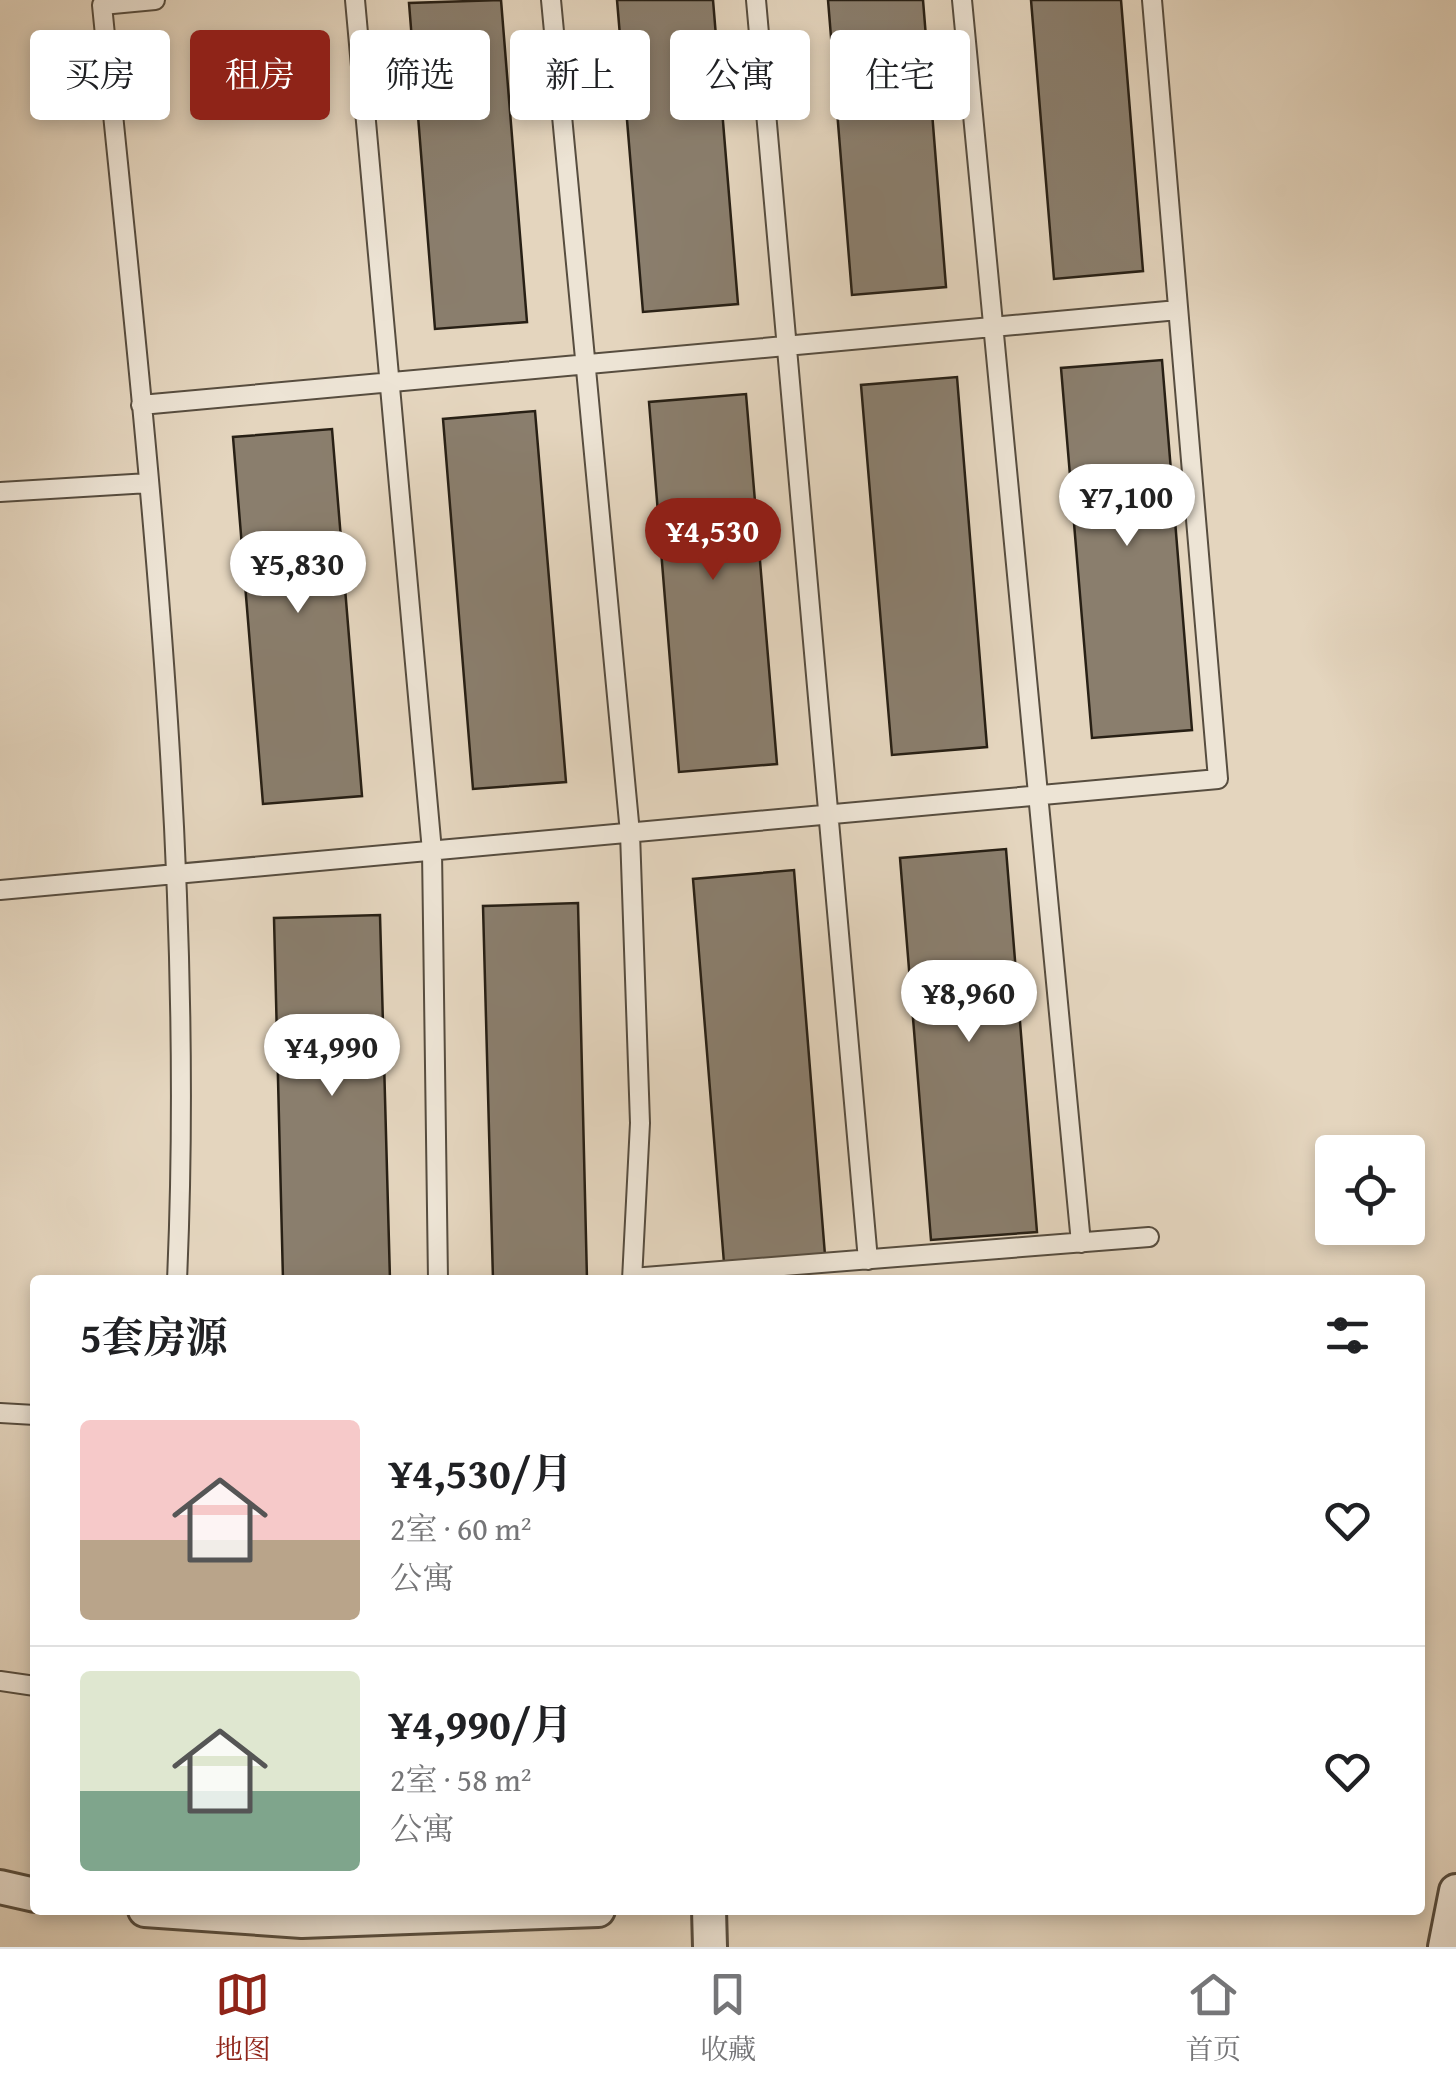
<!DOCTYPE html>
<html lang="zh">
<head>
<meta charset="utf-8">
<style>
	body { margin:0; font-family:"Gentium Book Plus","Noto Serif SC",serif; background:#f2f2f2; color:#202124; height:100vh; display:flex; flex-direction:column; font-size:38px; white-space:nowrap }
	* { box-sizing:border-box; margin:0 }
	p { font-size:32px; color:#757577 }
	.icon { flex:none; width:55px; height:55px; fill:none; stroke:currentColor; stroke-width:2; stroke-linecap:round; stroke-linejoin:round }
	.map { position:relative; flex:1; overflow:hidden }
	.details { position:absolute; left:30px; top:1275px; width:1395px; height:640px; display:flex; flex-direction:column; background:#fff; border-radius:10px; box-shadow:0 5px 15px #0003 }
	.details>* { flex:none }
	.top-card { position:absolute; left:30px; top:30px; width:1398px; height:90px; display:flex; gap:20px }
	.buttons { position:absolute; left:1315px; top:1135px; display:grid; gap:20px }
	.buttons a { display:grid; place-items:center; width:110px; height:110px; border-radius:10px; background:#fff; box-shadow:0 5px 15px #0003; font-size:50px }
	.price { position:absolute; translate:-50% -85px; padding:0 22px; border-radius:35px; background:#fff; color:#222; font-size:32px; line-height:65px; filter:drop-shadow(0 2px 5px #0008) }
	.price::after { content:''; position:absolute; left:50%; top:60px; width:30px; height:22px; margin-left:-15px; background:inherit; clip-path:polygon(0 0,100% 0,50% 100%) }
	.price.active { background:#8f2418; color:#fff }
	ul { padding:0; list-style:none }
	li { display:flex; align-items:center; gap:30px; height:250px; padding:0 50px }
	li+li { border-top:2px solid #e0e0e0 }
	li span { display:grid; place-items:center; flex:none; width:280px; height:200px; border-radius:10px; color:#555 }
	li>.icon { margin-inline-start:auto }
	span .icon { width:120px; height:120px; fill:#fffc; stroke-width:1 }
	li b { font-size:42px }
	h2 { display:flex; justify-content:space-between; align-items:center; height:120px; padding:0 50px; font-size:42px }
	.tag { padding:0 35px; border-radius:10px; background:#fff; box-shadow:0 5px 15px #0003; font-size:35px; line-height:90px }
	.tag.active { background:#8f2418; color:#fff }
	.tab-bar { display:flex; justify-content:space-around; align-items:center; height:140px; border-top:2px solid #e0e0e0; background:#fff; font-size:28px; color:#757577 }
	.tab-bar a { display:grid; justify-items:center; gap:5px }
	.tab-bar .active { color:#8f2418 }
	.map>svg:first-child { display:block }
	.building { fill:#8a7e6d; stroke:#282015; stroke-width:2.5 }
	.lines { fill:none; stroke-linecap:round; stroke-linejoin:round }
	.lane-casing { stroke:#574d3f; stroke-width:22 }
	.street-casing { stroke:#574d3f; stroke-width:38 }
	.lane { stroke:#ede4d5; stroke-width:18 }
	.street { stroke:#ede4d5; stroke-width:32 }
</style>
</head>
<body>
<div class="map">
<svg width="1456" height="1947" viewBox="0 0 1456 1947">
	<rect width="100%" height="100%" fill="#e4d5be"/>
	<filter id="stains"><feTurbulence type="fractalNoise" baseFrequency=".002" numOctaves="4"/><feColorMatrix values="0 0 0 0 .2 0 0 0 0 .09 0 0 0 0 .02 0 0 0 .5 -.17"/></filter>
	<radialGradient id="worn" r=".72"><stop offset=".6" stop-color="#630" stop-opacity="0"/><stop offset="1" stop-color="#630" stop-opacity=".3"/></radialGradient>
	<path class="building" d="M501,0L527,322L435,329L409,3Z
		M617,0H713L738,304L643,312Z
		M828,0H923L946,287L852,295Z
		M1031,0H1121L1143,271L1054,279Z
		M1162,360L1192,730L1092,738L1061,368Z
		M957,377L987,747L892,755L861,385Z
		M746,394L777,764L679,772L649,402Z
		M535,411L566,782L473,789L443,419Z
		M332,429L362,796L263,804L233,437Z
		M1006,849L1037,1232L931,1240L900,858Z
		M794,870L825,1255L724,1263L693,879Z
		M578,903L587,1280H493L483,906Z
		M380,915L390,1280H283L274,918Z"/>
	<g class="lines">
		<defs>
			<path id="lane" d="M155,0L102,5C144,429 196,853 177,1280
				M355,0L432,851L438,1280
				M551,0L630,833L640,1123L632,1280
				M756,0L868,1260
				M962,0L1081,1243
				M141,405L1178,310
				M0,492L149,483
				M0,890L1218,779L1152,0
				M632,1278L1149,1237
				M0,1413L35,1415
				M0,1681L35,1686"/>
			<path id="street" d="M0,1887L35,1895
				M145,1910L302,1921L598,1910
				M709,1910L710,1947
				M1445,1947L1456,1891"/>
		</defs>
		<use href="#lane" class="lane-casing"/>
		<use href="#street" class="street-casing"/>
		<use href="#lane" class="lane"/>
		<use href="#street" class="street"/>
	</g>
	<rect width="100%" height="100%" filter="url(#stains)"/>
	<rect width="100%" height="100%" fill="url(#worn)"/>
</svg>
<div class="buttons">
<a><svg class="icon" aria-label="locate" viewBox="0 0 24 24"><circle cx="12" cy="12" r="6"/><path d="M12 2v4M12 18v4M2 12h4M18 12h4"/></svg></a>
</div>
<b class="price" style="left:1127px;top:549px">¥7,100</b>
<b class="price active" style="left:713px;top:583px">¥4,530</b>
<b class="price" style="left:298px;top:616px">¥5,830</b>
<b class="price" style="left:969px;top:1045px">¥8,960</b>
<b class="price" style="left:332px;top:1099px">¥4,990</b>
<div class="top-card">
<a class="tag">买房</a>
<a class="tag active">租房</a>
<a class="tag">筛选</a>
<a class="tag">新上</a>
<a class="tag">公寓</a>
<a class="tag">住宅</a>
</div>
<section class="details">
<h2>5套房源<svg class="icon" aria-label="filters" viewBox="0 0 24 24"><path d="M4 7h16M4 17h16"/><circle cx="9" cy="7" r="2"/><circle cx="15" cy="17" r="2"/></svg></h2>
<ul>
<li><span style="background:linear-gradient(#f6c9c9 60%,#b9a48a 0)"><svg class="icon" aria-label="home" viewBox="0 0 24 24"><path d="M3 11l9-7 9 7M6 9v11h12V9"/></svg></span><div><b>¥4,530/月</b><p>2室 · 60 m²</p><p>公寓</p></div><svg class="icon" aria-label="heart" viewBox="0 0 24 24"><path d="M12 20l-8-8c-3-5 5-10 8-4 3-6 11-1 8 4z"/></svg></li>
<li><span style="background:linear-gradient(#dfe7d0 60%,#7fa58c 0)"><svg class="icon" aria-label="home" viewBox="0 0 24 24"><path d="M3 11l9-7 9 7M6 9v11h12V9"/></svg></span><div><b>¥4,990/月</b><p>2室 · 58 m²</p><p>公寓</p></div><svg class="icon" aria-label="heart" viewBox="0 0 24 24"><path d="M12 20l-8-8c-3-5 5-10 8-4 3-6 11-1 8 4z"/></svg></li>
</ul>
</section>
</div>
<nav class="tab-bar">
<a class="active"><svg class="icon" aria-label="map" viewBox="0 0 24 24"><path d="M3 6l6-2 6 2 6-2v14l-6 2-6-2-6 2zM9 4v14M15 6v14"/></svg>地图</a>
<a><svg class="icon" aria-label="saved" viewBox="0 0 24 24"><path d="M7 4h10v16l-5-4-5 4z"/></svg>收藏</a>
<a><svg class="icon" aria-label="home" viewBox="0 0 24 24"><path d="M3 11l9-7 9 7M6 9v11h12V9"/></svg>首页</a>
</nav>
</body>
</html>
